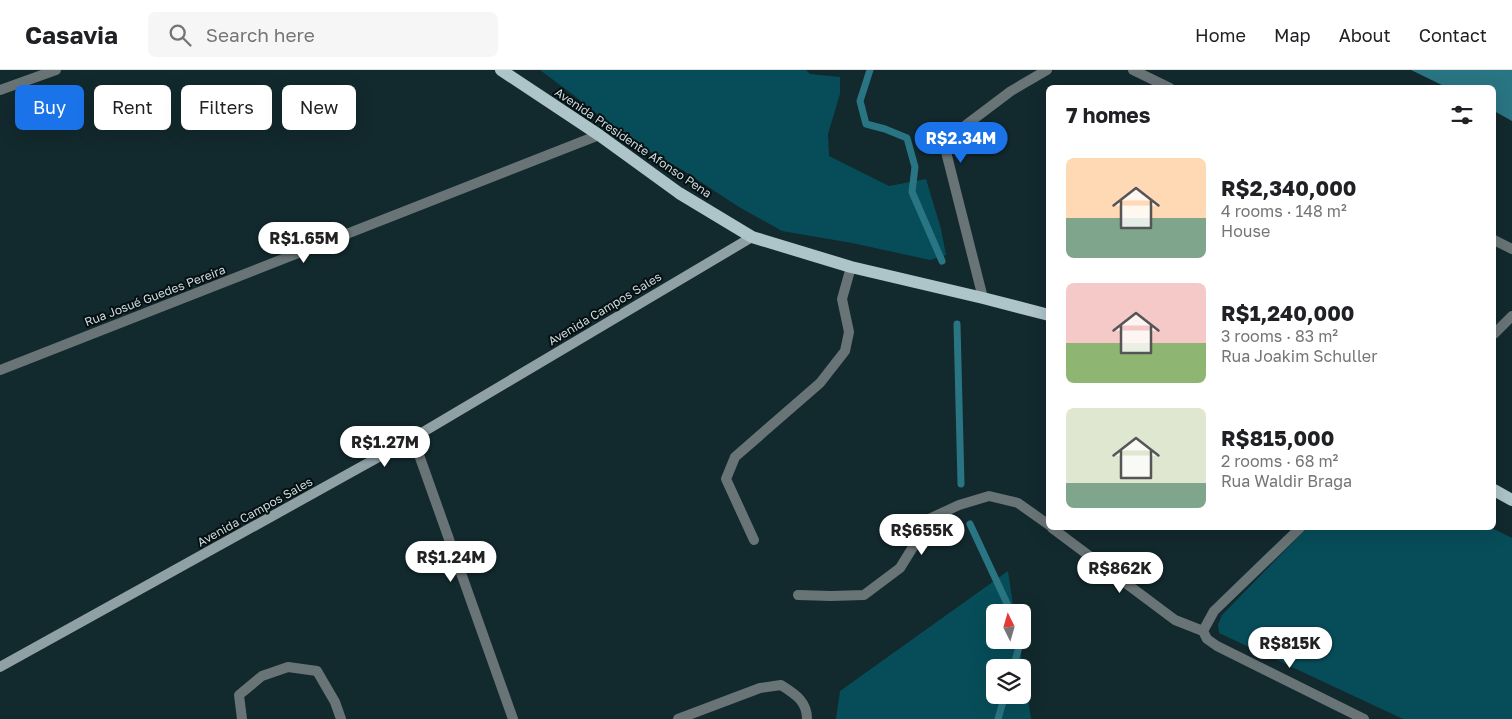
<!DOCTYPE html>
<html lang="en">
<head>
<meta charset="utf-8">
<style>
	body { margin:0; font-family:"Golos Text",sans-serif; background:#f6f6f6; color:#202124; height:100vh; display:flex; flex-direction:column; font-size:19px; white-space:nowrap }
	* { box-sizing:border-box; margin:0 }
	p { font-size:16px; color:#757577 }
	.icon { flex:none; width:28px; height:28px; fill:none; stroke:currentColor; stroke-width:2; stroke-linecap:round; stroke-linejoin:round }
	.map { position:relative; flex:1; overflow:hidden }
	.drawer { position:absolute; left:1046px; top:15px; width:450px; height:445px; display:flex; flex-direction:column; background:#fff; border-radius:8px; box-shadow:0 5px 20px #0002 }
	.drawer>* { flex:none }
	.hud { position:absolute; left:15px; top:15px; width:475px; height:45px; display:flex; gap:10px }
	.needle { width:32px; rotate:355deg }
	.fabs { position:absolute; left:986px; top:534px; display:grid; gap:10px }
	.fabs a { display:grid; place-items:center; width:45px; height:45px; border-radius:8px; background:#fff; box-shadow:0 5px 20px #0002; font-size:25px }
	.price { position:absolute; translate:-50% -42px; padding:0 11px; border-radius:18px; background:#fff; color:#222; font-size:16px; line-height:32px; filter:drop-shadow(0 1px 2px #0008) }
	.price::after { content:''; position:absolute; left:50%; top:30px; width:15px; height:11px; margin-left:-8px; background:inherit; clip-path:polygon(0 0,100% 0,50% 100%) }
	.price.on { background:#1a73e8; color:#fff }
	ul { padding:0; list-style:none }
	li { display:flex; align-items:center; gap:15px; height:125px; padding:0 20px }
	li span { display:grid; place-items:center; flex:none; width:140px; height:100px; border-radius:8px; color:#555 }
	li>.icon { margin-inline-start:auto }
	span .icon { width:60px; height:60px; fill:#fffc; stroke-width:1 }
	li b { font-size:21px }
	h2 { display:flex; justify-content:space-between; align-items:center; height:60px; padding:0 20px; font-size:21px }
	.chip { padding:0 18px; border-radius:8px; background:#fff; box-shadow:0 5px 20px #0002; font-size:18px; line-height:45px }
	.chip.on { background:#1a73e8; color:#fff }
	header { display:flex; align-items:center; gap:30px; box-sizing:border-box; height:70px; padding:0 25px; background:#fff; border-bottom:1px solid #e0e0e0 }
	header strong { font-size:24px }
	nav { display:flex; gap:28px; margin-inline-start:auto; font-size:18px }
	.search { width:350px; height:45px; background:#f6f6f6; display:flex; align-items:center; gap:12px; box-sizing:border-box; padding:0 18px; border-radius:8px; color:#757577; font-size:19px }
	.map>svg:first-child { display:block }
	.green { fill:#074d59; fill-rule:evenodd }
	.water { fill:#2a7583 }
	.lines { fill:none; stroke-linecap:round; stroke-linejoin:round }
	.stream { stroke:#2a7583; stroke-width:7 }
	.lane { stroke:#697476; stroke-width:10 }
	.street { stroke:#697476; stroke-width:10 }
	.secondary { stroke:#8fa1a5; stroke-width:10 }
	.primary { stroke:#adc4c9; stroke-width:12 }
	.labels { text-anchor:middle; stroke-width:4; stroke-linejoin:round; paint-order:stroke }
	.street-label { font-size:12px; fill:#cddbde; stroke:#061012 }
</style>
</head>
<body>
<header>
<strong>Casavia</strong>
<div class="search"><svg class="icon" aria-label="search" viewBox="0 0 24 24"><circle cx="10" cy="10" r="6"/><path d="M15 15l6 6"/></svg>Search here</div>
<nav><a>Home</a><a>Map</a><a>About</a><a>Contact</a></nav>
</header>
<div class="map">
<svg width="1512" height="649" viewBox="0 0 1512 649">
	<rect width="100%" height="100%" fill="#12292d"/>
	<path class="green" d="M540,0H806L810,4L840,7V24L828,64L829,86L889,116L926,109L941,159L946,185L930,190L852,173L782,161L739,137L684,101L629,70L576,27Z
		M1307,458H1492L1512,468V649H1403L1219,563L1218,555L1222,545Z
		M1008,501L1014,542H995V570H1019L1031,649H836L840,621ZM995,598H1022V625H995Z"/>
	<path class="water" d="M1411,0H1512V51L1494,41V18L1446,17Z"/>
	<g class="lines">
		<path class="stream" d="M870,0L860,31L866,54L885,59L907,68L915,97L912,122L942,191
			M957,254L961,414
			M970,454L1011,542
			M1013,598L1021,570
			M998,649L1005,625"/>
		<path class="lane" d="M754,470L726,409L735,387L820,313L845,281L849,262L842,229L851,197
			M242,649L239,625L262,606L288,597L317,601L335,632L341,649
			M678,649L760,618L781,615C795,624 807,631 807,649"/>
		<path class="street" d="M1133,0L1170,18
			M0,20L56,0
			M1494,170L1512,179
			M983,228L944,74L950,67L1011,21L1047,0
			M1494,264L1512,246
			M0,300L599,65
			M413,368L513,649
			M1052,458L1175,550L1203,561
			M798,525L831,526L864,525L900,498L931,448L959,435L989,426L1018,433L1049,455
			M1203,561L1207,569L1217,576L1364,649
			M1203,561L1214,541L1300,458"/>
		<path class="secondary" d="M0,597L413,368L752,167"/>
		<path class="primary" d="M501,0L599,65L679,123L752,167L851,197L983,228L1049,245
			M1494,420L1512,430"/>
	</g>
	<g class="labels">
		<g class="street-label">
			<text transform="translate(633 73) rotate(34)" y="4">Avenida Presidente Afonso Pena</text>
			<text transform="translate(155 226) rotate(-21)" y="4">Rua Josué Guedes Pereira</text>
			<text transform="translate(605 239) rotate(-31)" y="4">Avenida Campos Sales</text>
			<text transform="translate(255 442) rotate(-29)" y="4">Avenida Campos Sales</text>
		</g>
	</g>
</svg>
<div class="fabs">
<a><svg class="needle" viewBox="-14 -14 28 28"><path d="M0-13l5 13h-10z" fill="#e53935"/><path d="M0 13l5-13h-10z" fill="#757577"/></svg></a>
<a><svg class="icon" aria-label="layers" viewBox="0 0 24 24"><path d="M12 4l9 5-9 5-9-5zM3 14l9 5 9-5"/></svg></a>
</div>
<b class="price on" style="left:961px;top:94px">R$2.34M</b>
<b class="price" style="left:304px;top:194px">R$1.65M</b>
<b class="price" style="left:385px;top:398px">R$1.27M</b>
<b class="price" style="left:922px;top:486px">R$655K</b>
<b class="price" style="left:451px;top:513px">R$1.24M</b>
<b class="price" style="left:1120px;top:524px">R$862K</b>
<b class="price" style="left:1290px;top:599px">R$815K</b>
<div class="hud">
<a class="chip on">Buy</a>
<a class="chip">Rent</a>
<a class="chip">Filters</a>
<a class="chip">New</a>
</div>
<section class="drawer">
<h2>7 homes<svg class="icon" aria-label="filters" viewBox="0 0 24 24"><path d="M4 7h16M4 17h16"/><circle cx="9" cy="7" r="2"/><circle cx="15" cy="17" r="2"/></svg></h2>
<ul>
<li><span style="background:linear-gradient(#ffd9b3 60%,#7fa58c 0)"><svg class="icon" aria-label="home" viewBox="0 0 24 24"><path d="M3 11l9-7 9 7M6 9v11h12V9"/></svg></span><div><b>R$2,340,000</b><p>4 rooms · 148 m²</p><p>House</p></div></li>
<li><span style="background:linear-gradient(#f6c9c9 60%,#8fb573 0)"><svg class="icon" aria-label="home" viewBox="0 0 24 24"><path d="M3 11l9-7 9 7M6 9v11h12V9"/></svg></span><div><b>R$1,240,000</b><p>3 rooms · 83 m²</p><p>Rua Joakim Schuller</p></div></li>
<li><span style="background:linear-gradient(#dfe7d0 75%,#7fa58c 0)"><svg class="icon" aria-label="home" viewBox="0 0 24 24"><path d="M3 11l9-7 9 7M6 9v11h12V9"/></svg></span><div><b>R$815,000</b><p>2 rooms · 68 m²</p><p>Rua Waldir Braga</p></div></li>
</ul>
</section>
</div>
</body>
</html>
